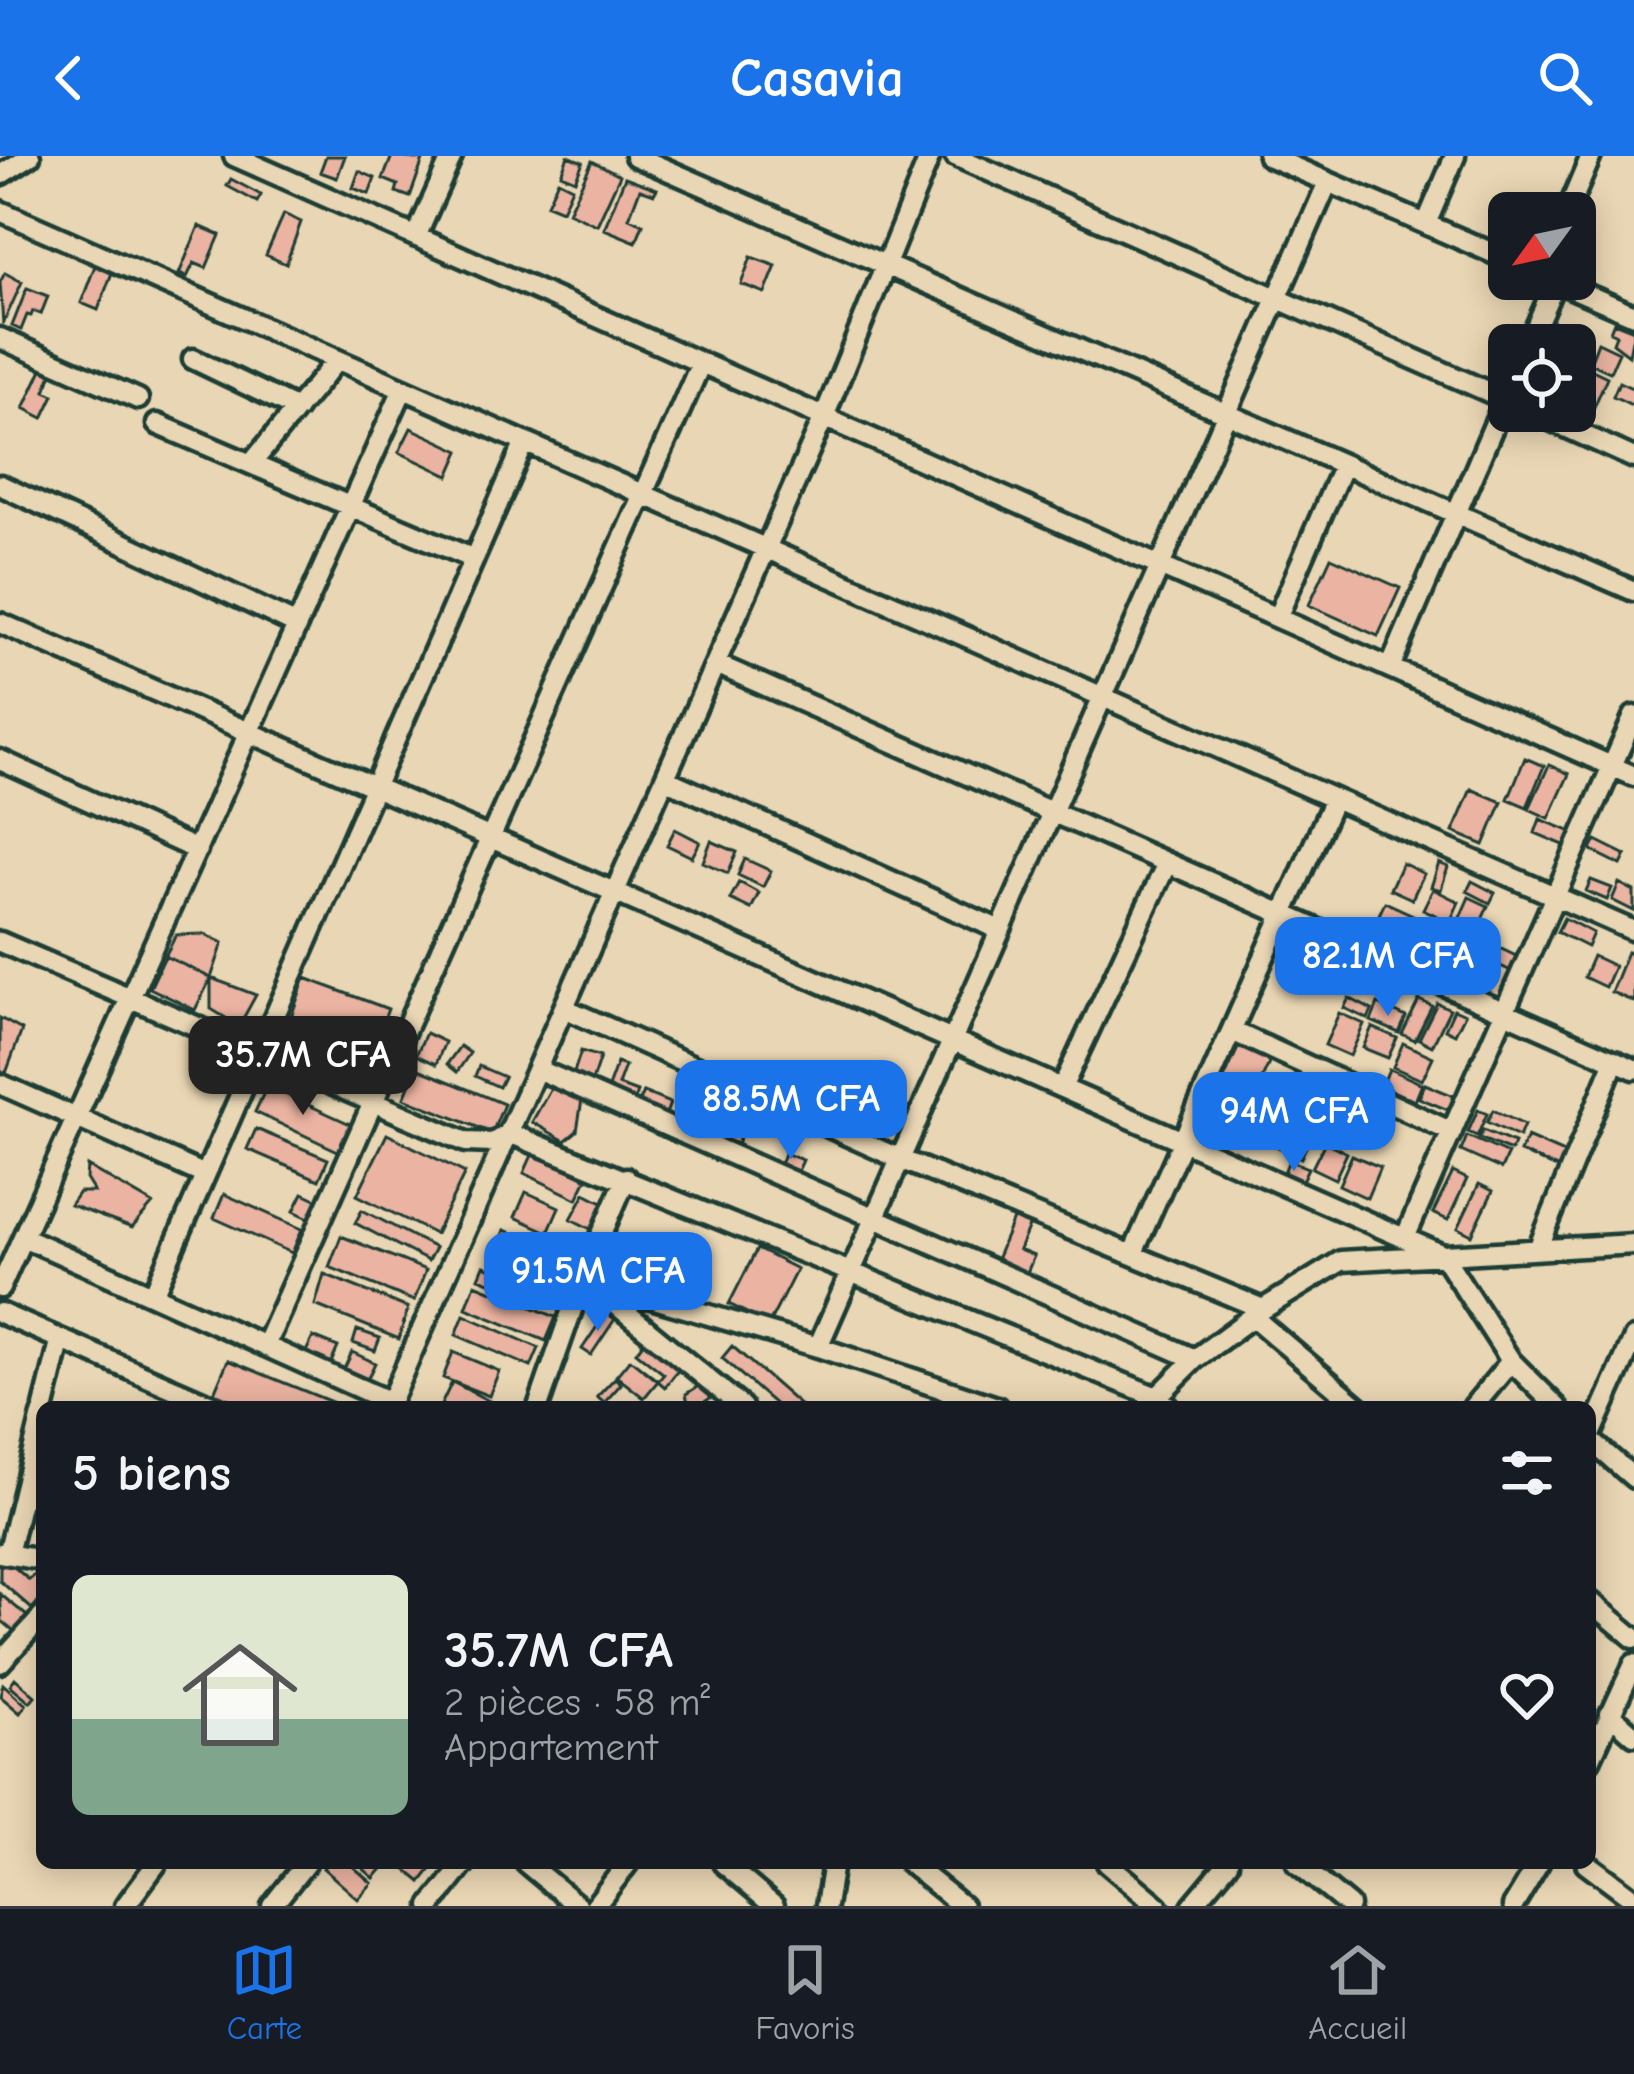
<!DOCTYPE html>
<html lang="fr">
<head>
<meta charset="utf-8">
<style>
	body { margin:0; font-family:"Comic Neue",sans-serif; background:#242831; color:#f1f3f6; height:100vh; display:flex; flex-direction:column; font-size:45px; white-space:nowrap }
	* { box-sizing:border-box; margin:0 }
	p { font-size:39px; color:#9ea1a6 }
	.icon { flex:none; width:66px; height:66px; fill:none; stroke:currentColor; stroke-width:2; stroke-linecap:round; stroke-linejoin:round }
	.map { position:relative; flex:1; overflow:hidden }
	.sheet { position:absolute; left:36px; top:1245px; width:1560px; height:468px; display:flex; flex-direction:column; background:#171b24; border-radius:18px; box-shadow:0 6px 30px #0003 }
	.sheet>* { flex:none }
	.needle { width:78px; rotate:237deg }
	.buttons { position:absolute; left:1488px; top:36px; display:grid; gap:24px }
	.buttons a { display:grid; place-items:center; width:108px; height:108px; border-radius:18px; background:#171b24; box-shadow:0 6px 30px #0003; font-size:60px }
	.price { position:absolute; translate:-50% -102px; padding:0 27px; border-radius:24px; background:#1a73e8; color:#fff; font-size:39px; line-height:78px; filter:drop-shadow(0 3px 6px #0008) }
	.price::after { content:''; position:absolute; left:50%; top:72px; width:36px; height:27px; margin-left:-18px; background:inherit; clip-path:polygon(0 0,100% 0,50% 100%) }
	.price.on { background:#222; color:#fff }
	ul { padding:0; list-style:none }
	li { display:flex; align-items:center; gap:36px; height:300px; padding:0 36px }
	li span { display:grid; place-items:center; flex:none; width:336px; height:240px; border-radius:18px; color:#555 }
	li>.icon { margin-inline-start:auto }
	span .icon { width:144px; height:144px; fill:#fffc; stroke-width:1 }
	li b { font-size:51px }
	h2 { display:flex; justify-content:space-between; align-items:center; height:144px; padding:0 36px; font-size:51px }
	header { display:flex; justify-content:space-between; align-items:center; height:156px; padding:0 36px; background:#1a73e8; color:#fff; font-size:54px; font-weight:600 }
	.tab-bar { display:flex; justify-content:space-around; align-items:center; height:168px; border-top:3px solid #363941; background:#171b24; font-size:33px; color:#9ea1a6 }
	.tab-bar a { display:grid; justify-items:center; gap:6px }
	.tab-bar .on { color:#1a73e8 }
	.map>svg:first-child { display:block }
	.building { fill:#ebb3a1; stroke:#1f3d34; stroke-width:3 }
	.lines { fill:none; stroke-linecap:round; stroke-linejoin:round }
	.street-casing { stroke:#1f3d34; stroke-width:27 }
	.street { stroke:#e9d6b4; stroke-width:18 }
</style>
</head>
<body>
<header><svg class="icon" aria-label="back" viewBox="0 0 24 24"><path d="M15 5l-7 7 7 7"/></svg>Casavia<svg class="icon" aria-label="search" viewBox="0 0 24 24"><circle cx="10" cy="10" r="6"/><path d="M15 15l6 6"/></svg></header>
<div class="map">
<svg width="1634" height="1750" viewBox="0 0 1634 1750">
	<rect width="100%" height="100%" fill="#e9d6b4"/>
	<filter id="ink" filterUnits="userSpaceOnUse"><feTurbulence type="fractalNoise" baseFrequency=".00833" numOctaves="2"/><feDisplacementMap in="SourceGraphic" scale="24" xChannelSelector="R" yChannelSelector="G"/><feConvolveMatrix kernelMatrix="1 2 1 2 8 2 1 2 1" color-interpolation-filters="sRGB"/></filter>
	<g filter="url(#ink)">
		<path class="building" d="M326,0H345L337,22L320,16Z
			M392,0L423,4L410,41L396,36L398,29L383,23Z
			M568,0L583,6L575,24L561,18Z
			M592,5L620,19L597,69L568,56Z
			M359,15L375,22L369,38L353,32Z
			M625,21L657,33L654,38L640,33L629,62L643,68L636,86L604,73Z
			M231,23L261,39L257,46L227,30Z
			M558,24L572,31L562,54L547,48Z
			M284,58L301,66L286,108L266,99Z
			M199,70L220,79L206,112L194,107L187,121L179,118Z
			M751,101L776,110L765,137L741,128Z
			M96,107L113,114L98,154L81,147Z
			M5,117L22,126L3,168L0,126Z
			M27,132L48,140L41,158L33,155L31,160L27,159L21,174L12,170Z
			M1614,166L1634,174L1629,199L1613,187L1616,179L1610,176Z
			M1598,186L1619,196L1610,216L1590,207Z
			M1586,211L1607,221L1594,251L1575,242Z
			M42,213L52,218L45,235L54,239L43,262L24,252Z
			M1619,226L1634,233V250L1613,240Z
			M411,272L460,295L449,320L399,296Z
			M1331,401L1400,432L1378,480L1309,449Z
			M1525,602L1544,610L1527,651L1508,643Z
			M1549,609L1569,618L1549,662L1529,653Z
			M1471,633L1502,646L1484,689L1453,676Z
			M1540,663L1572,676L1566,690L1535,677Z
			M675,673L700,686L692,701L667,689Z
			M1596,684L1626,699L1621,709L1591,694Z
			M711,685L737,696L728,717L703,706Z
			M745,703L771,715L763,731L738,719Z
			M1402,707L1424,718L1412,743L1390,733Z
			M1439,707L1448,711L1441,734L1431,731Z
			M1591,724L1612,732L1607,744L1586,735Z
			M1472,725L1495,737L1490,747L1467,735Z
			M739,726L759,737L751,753L730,743Z
			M1619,727L1634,735V755L1612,744Z
			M1433,733L1459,746L1450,766L1423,753Z
			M1469,741L1488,750L1477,775L1458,766Z
			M1385,746L1413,759L1394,799L1366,786Z
			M1564,762L1593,777L1587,791L1557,776Z
			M1421,763L1444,773L1435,795L1411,785Z
			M1452,772L1481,785L1463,827L1433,814L1439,800L1445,802L1450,792L1444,789Z
			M204,778L223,787L211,822L165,800L176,779Z
			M1489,787L1520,802L1513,816L1482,801Z
			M1627,796L1634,799V846L1611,836Z
			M165,800L211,822L195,854L150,832Z
			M1593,800L1614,810L1605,831L1584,821Z
			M1481,805L1492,810L1480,836L1469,830Z
			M211,822L256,839L239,870L211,853Z
			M305,822L388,853L361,925L279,894Z
			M1349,842L1372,854L1368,863L1344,852Z
			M1419,844L1432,850L1415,884L1402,878Z
			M1437,847L1450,853L1432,890L1419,883Z
			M1378,848L1406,861L1399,877L1371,865Z
			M1454,853L1465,858L1455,878L1445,873Z
			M1339,857L1364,868L1350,900L1325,889Z
			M0,862L22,874L6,917L0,915Z
			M1372,871L1397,882L1388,902L1363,892Z
			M426,877L445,886L436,908L416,899Z
			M1403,887L1433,901L1422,924L1393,911Z
			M460,890L470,897L457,916L447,908Z
			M1239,890L1270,905L1250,949L1219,934Z
			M581,895L600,901L591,928L572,922Z
			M617,907L625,910L618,929L637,936L633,947L606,937Z
			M479,910L504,921L499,931L475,920Z
			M416,912L504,948L492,977L404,942Z
			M1389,913L1422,928L1415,945L1382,930Z
			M1314,925L1333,933L1315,972L1297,963Z
			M1425,928L1454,940L1448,954L1419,942Z
			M267,930L350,968L338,995L255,956Z
			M1266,931L1290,942L1282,962L1257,952Z
			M551,932L582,944L577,975L565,985L532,966Z
			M643,936L670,947L665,961L638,950Z
			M1251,953L1279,967L1272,983L1244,969Z
			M1478,954L1487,958L1477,980L1468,976Z
			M1493,954L1524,969L1519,981L1487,966Z
			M712,964L742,975L737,989L707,978Z
			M1284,969L1310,982L1301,1002L1274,989Z
			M256,973L328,1003L319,1024L247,993Z
			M1483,974L1514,987L1511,995L1479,982Z
			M387,978L465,1017L435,1078L357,1039Z
			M1467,980L1508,998L1501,1013L1461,995Z
			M1527,981L1566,998L1559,1013L1520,996Z
			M1325,986L1347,997L1335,1023L1312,1012Z
			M533,997L587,1023L577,1043L524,1017Z
			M784,997L803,1004L798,1015L780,1009Z
			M1352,999L1380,1011L1367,1042L1339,1029Z
			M1289,1004L1308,1012L1299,1031L1281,1024Z
			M87,1010L153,1048L132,1072L70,1049L79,1036H94L86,1023Z
			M1453,1016L1467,1023L1448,1064L1433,1057Z
			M1479,1028L1493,1035L1472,1079L1458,1072Z
			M526,1036L559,1051L548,1076L515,1061Z
			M303,1037L320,1045L311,1063L294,1055Z
			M585,1037L606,1048L593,1074L571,1063Z
			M224,1038L302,1073L292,1097L214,1062Z
			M362,1054L435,1092L428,1105L355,1067Z
			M1014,1061L1030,1068L1019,1094L1034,1100L1026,1119L995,1106Z
			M504,1074L573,1102L566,1121L497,1093Z
			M341,1080L426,1114L414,1145L329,1111Z
			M757,1093L797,1113L769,1168L729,1148Z
			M484,1110L526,1126L521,1138L479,1122Z
			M324,1118L408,1152L399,1183L315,1149Z
			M475,1128L556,1161L546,1185L466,1152Z
			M606,1157L615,1163L591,1199L582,1193Z
			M464,1159L539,1192L531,1211L456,1179Z
			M357,1174L380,1182L375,1195L353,1187Z
			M313,1181L338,1191L330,1209L305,1198Z
			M644,1185L679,1213L665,1231L658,1225L664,1218L636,1196Z
			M732,1190L802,1251H778L722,1202Z
			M352,1196L375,1207L367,1224L344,1213Z
			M453,1196L499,1215L489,1240L443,1222Z
			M630,1203L658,1225L644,1242L616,1220Z
			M228,1204L344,1251H249L214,1237Z
			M615,1222L621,1228L604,1247L597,1241Z
			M452,1226L501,1251H440Z
			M703,1227L712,1241L697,1251H689L686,1238Z
			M6,1404L29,1424L42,1413V1441L32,1453L0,1425V1411Z
			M0,1438L27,1460L14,1475L2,1465Z
			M15,1522L35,1540L30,1546L10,1529Z
			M3,1528L26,1549L20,1557L0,1540Z
			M327,1707H349L372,1727L358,1743L323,1712Z
			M357,1707H385L386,1708L374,1722Z
			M398,1707H436L421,1726Z"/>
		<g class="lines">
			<defs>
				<path id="street" d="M234,0L1634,620
					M635,0L1634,435
					M955,0L1509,245
					M1268,0L1509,104
					M0,19L30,0
					M0,55L1634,775
					M1567,57L1591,0
					M1426,68L1455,0
					M416,81L452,0
					M1551,123L1634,159
					M0,182L138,243
					M1528,189L1556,125
					M193,203L297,253
					M1530,255L1634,302
					M157,268L474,403
					M251,308L337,204
					M0,329L297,469
					M1277,462L1343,309
					M0,467L1443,1099L1511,1205L1557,1251
					M716,508L1634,913
					M1390,512L1509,234
					M0,604L197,694
					M665,623L1000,774
					M0,786L466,986L493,987L509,977L1157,1241L1169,1251
					M564,852L900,1003L1263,1153
					M1232,875L1452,976
					M537,913L1195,1203
					M0,928L205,1019
					M1062,932L1167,707
					M23,1081L390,1246L824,261L930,0
					M1405,1082L1634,560
					M1538,1093L1615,904
					M1133,1097L1334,643
					M583,1122L818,1191L997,1251
					M592,1129L742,1251
					M0,1132L403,233
					M153,1139L525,286
					M0,1157L216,1251
					M1253,1161L1359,1251
					M265,1190L701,207
					M818,1191L1328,26
					M44,1251L60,1186
					M538,1251L583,1122L626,1022
					M1147,1251L1195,1203L1263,1153L1341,1105L1634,1088
					M1473,1251L1511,1205
					M1590,1281L1634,1182
					M1590,1284L1634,1322
					M0,1397L42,1404
					M8,1398L42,1259
					M1590,1445L1634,1482
					M0,1507L42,1461
					M1610,1558L1634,1579
					M1590,1604L1634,1508
					M526,1707L578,1750
					M723,1707L774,1750
					M909,1707L962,1750
					M1107,1707L1158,1750
					M1297,1707L1349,1750
					M1586,1707L1634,1743
					M125,1750L157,1707
					M272,1750L306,1707
					M431,1750L465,1707
					M595,1750L628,1707
					M826,1750L833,1707
					M1192,1750L1228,1707
					M1513,1750L1539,1707"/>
			</defs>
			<use href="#street" class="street-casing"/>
			<use href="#street" class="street"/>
		</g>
	</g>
</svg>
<div class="buttons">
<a><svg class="needle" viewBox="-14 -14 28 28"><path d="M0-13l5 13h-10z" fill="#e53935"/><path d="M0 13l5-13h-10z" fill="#9ea1a6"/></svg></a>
<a><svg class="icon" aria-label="locate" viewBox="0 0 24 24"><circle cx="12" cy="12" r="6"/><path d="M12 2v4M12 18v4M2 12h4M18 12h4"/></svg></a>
</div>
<b class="price" style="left:1388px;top:863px">82.1M CFA</b>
<b class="price on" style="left:303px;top:962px">35.7M CFA</b>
<b class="price" style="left:791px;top:1006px">88.5M CFA</b>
<b class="price" style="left:1294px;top:1018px">94M CFA</b>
<b class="price" style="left:598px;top:1178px">91.5M CFA</b>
<section class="sheet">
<h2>5 biens<svg class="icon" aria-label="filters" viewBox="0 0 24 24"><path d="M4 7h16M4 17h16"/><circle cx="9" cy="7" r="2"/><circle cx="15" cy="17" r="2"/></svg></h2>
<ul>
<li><span style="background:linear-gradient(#dfe7d0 60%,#7fa58c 0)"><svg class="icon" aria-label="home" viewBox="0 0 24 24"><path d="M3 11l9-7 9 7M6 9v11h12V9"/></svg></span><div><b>35.7M CFA</b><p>2 pièces · 58 m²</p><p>Appartement</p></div><svg class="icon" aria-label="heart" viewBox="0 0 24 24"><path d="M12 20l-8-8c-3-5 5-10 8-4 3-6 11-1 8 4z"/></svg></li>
</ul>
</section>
</div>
<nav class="tab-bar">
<a class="on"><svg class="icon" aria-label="map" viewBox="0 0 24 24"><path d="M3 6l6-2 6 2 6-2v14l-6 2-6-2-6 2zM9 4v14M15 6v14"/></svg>Carte</a>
<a><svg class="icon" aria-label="saved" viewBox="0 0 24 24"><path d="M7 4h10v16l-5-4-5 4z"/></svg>Favoris</a>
<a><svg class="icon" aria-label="home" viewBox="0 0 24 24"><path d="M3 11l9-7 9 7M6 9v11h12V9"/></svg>Accueil</a>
</nav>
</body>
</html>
